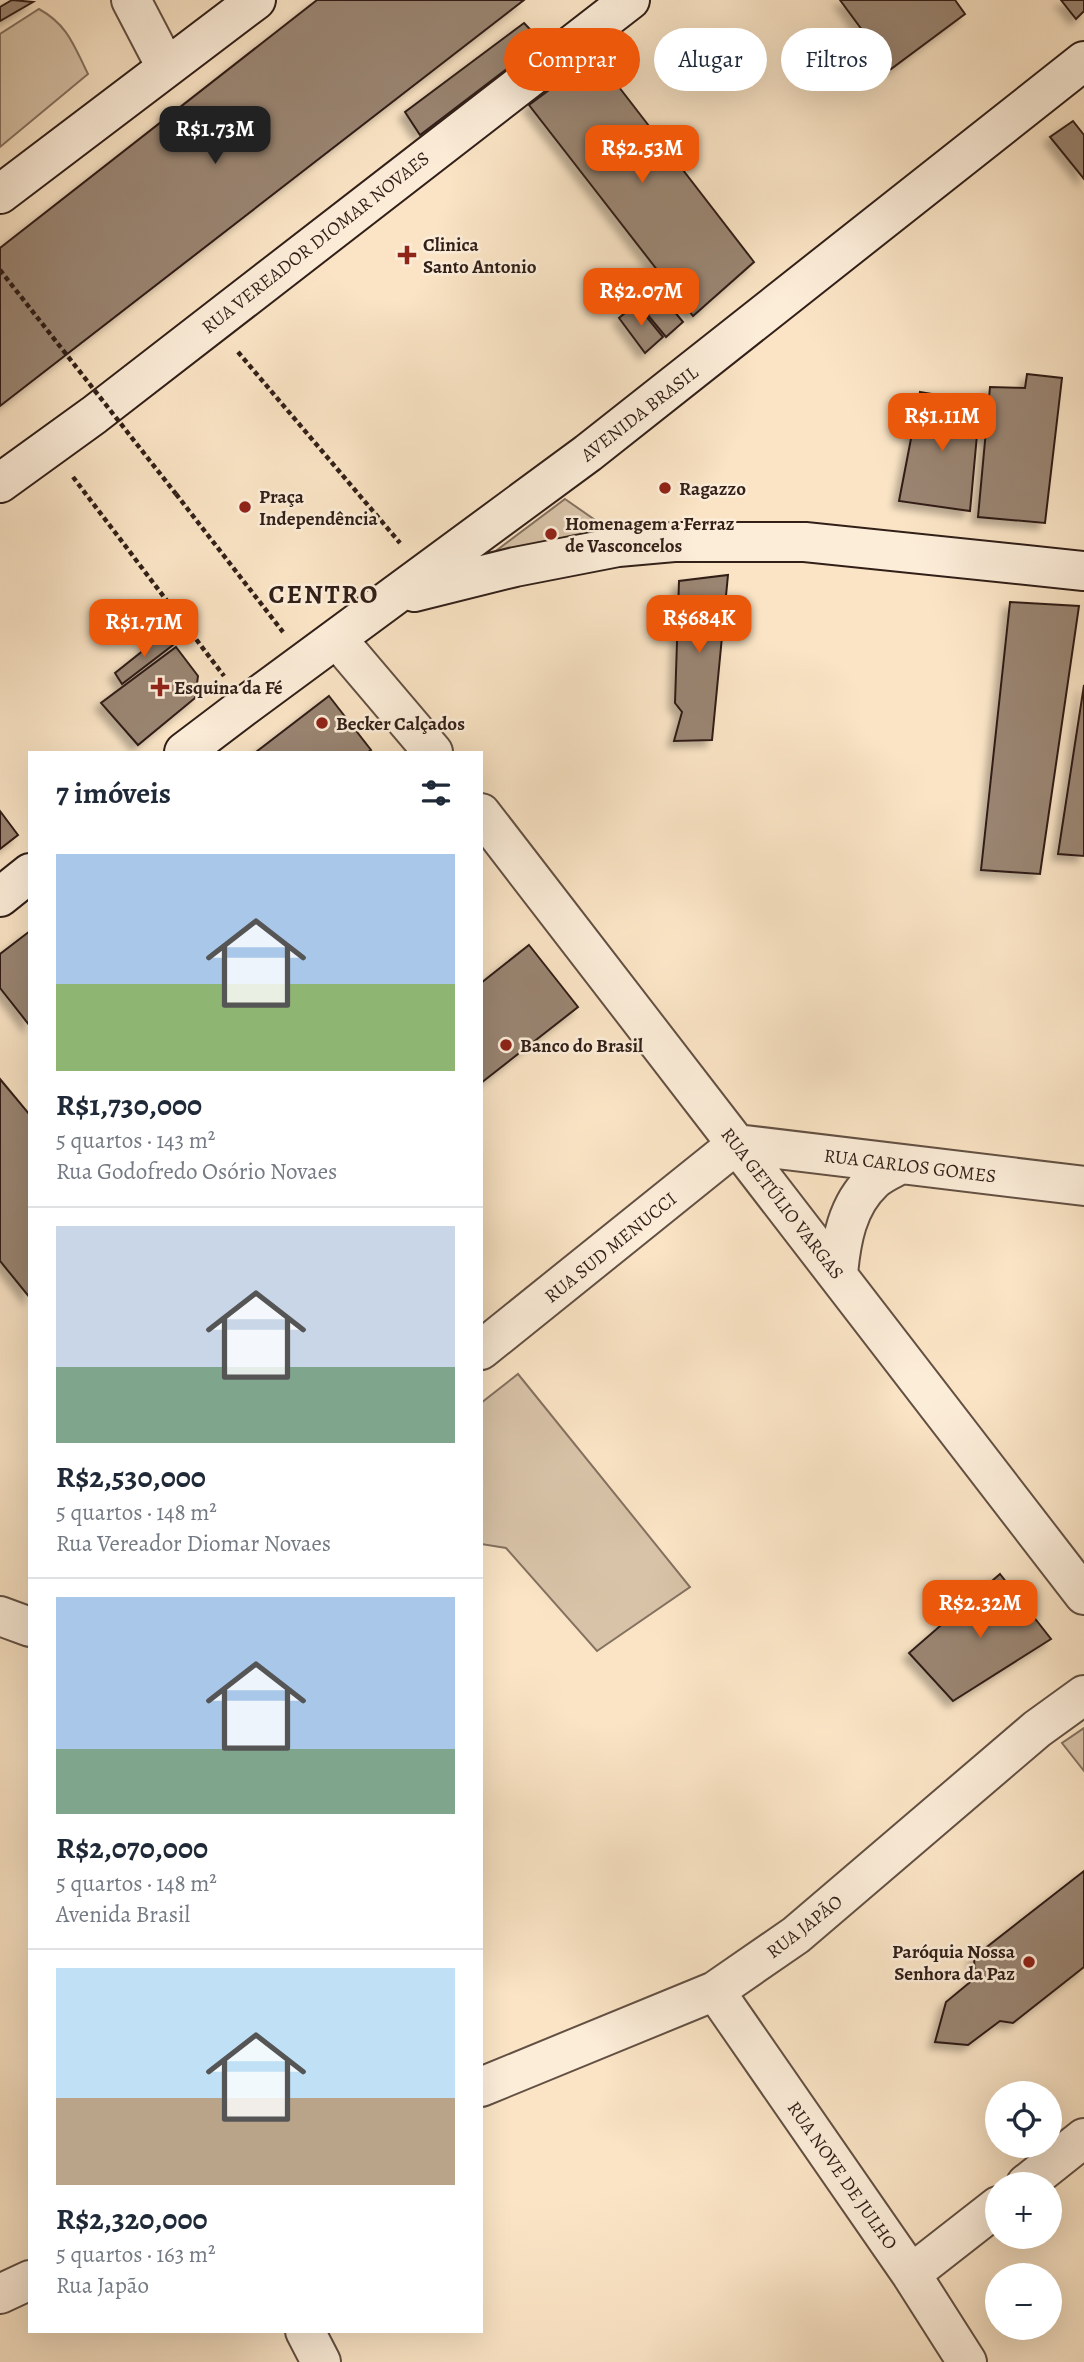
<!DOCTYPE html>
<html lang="pt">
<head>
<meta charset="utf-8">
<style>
	body { margin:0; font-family:Alegreya,serif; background:#f2f2f3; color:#1f2937; height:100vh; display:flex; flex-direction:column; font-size:26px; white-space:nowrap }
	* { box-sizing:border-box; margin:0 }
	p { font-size:23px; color:#747a83 }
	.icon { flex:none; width:38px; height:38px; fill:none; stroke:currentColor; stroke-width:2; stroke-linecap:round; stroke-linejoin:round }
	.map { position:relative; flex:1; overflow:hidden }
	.panel { position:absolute; left:28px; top:751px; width:455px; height:1582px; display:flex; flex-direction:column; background:#fff; border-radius:0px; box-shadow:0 7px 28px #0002 }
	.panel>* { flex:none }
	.guide { position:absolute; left:504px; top:28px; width:474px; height:63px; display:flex; gap:14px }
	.controls { position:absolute; left:985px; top:2081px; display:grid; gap:14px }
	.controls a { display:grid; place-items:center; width:77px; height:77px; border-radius:50%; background:#fff; box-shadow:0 7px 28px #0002; font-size:35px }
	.price { position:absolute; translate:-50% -60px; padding:0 16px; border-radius:14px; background:#ea580c; color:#fff; font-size:23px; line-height:46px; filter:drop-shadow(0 2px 4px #0008) }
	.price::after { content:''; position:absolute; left:50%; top:42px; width:21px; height:16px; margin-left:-10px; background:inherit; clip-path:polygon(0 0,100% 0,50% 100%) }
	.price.active { background:#222; color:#fff }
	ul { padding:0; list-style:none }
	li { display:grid; align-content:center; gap:14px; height:371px; padding:0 28px }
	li+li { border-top:2px solid #e0e1e3 }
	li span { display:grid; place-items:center; height:217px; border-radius:0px; color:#555 }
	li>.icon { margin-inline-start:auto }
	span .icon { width:126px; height:126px; fill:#fffc; stroke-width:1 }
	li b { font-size:30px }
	h2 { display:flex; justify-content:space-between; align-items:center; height:84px; padding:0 28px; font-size:30px }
	.pill { padding:0 24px; border-radius:32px; background:#fff; box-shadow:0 7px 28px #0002; font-size:24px; line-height:63px }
	.pill.active { background:#ea580c; color:#fff }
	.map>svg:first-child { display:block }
	.green { fill:#d8c3a8; stroke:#847160; stroke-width:2 }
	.building { fill:#9a8572; stroke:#311f18; stroke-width:2; filter:url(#shadow) }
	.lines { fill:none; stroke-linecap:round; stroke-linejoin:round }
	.street-casing { stroke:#635043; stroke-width:42 }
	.secondary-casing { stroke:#311f18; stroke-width:42 }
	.path { stroke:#311f18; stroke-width:4.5; stroke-dasharray:5 3.5; stroke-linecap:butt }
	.street { stroke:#fcedd9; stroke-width:38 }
	.secondary { stroke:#fcedd9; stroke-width:38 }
	.path-bridge { stroke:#311f18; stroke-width:4.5; stroke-dasharray:5 3.5; stroke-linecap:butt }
	.poi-dot { fill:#8f2418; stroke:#fcedd9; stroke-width:2.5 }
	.labels { text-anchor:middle; stroke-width:5; stroke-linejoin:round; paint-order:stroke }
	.street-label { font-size:19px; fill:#311f18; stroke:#fcedd9 }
	.poi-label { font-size:19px; font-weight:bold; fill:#311f18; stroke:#fcedd9; text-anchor:start }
	.district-label { font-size:26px; font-weight:bold; letter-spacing:2px; fill:#311f18; stroke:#fcedd9 }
</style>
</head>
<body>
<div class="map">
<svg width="1084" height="2362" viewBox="0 0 1084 2362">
	<defs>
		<filter id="shadow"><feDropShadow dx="-6" dy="6" stdDeviation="3.5" flood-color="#0004"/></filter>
	</defs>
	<rect width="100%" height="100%" fill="#fae4c5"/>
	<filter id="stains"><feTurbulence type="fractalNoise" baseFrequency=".00286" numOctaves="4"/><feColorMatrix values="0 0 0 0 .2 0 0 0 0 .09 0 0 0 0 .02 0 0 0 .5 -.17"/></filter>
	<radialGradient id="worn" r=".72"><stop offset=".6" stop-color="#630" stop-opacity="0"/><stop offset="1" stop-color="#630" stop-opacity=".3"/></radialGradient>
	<path class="green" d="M39,9C68,25 74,46 88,74L0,147V34Z
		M565,499L608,529L493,553Z
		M518,1374L690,1587L597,1651L506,1548L481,1544V1403Z
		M1084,1728V1771L1062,1743Z"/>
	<path class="building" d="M12,0L33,2L0,21V7Z
		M317,0H524L0,406V248Z
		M840,0H955L965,14L891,69Z
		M1061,0H1084V11L1076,19Z
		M524,23L542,42L420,135L405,112Z
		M595,56L754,262L693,316L529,105Z
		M1073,121L1084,135V179L1050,137Z
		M655,288L683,322L666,337L637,302Z
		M636,304L663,337L645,353L619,318Z
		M1027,374L1062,378L1045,523L978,517L990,387L1025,388Z
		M920,392L980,402L970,511L899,501Z
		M728,575L712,740L674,741L682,712L675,703L679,581Z
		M1010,602L1079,606L1040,874L981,870Z
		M164,634L173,645L122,684L115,673Z
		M176,647L198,676L195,698L138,745L101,703Z
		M1084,685V856L1058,854Z
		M329,696L371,750L368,752H256Z
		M0,811L18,835L0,849Z
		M30,931V1026L0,988V954Z
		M529,945L578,1007L481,1083V983Z
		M0,1079L30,1115V1298L0,1261Z
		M1000,1574L1051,1639L953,1701L909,1653Z
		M1084,1871V1967L1013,2023L1000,2021L968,2045L935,2042L946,2002L975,1978L974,1957Z"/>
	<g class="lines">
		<defs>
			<path id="street" d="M131,0L166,67
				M337,639L433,752
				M481,813L1084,1595
				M838,1274C841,1241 847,1205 873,1181C880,1174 892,1169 901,1164
				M481,1350L737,1144L1084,1186
				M0,1616L30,1627
				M715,1991L911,2274L967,2362
				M481,2087L715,1991L796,1935L1037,1729L1084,1695
				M1026,2184L1084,2138
				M911,2274L998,2206
				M0,2294L30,2280
				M305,2331L321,2362"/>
			<path id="secondary" d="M0,194L256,0
				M0,483L94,415L630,0
				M414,592L515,567L618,547L674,542H805L1084,571
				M184,752L246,705L588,453L1084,61
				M0,897L30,873"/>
		</defs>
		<use href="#street" class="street-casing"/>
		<use href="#secondary" class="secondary-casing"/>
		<path class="path" d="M238,352L400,543
			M73,477L224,676
			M176,494L283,632"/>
		<use href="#street" class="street"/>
		<use href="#secondary" class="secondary"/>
		<path class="path-bridge" d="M0,270L176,494"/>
	</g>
	<g class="poi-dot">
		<path d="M403.5 244.5h7v7h7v7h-7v7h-7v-7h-7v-7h7z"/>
		<circle cx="665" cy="488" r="7"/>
		<circle cx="245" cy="507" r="7"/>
		<circle cx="551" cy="534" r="7"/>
		<path d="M156.5 676.5h7v7h7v7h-7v7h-7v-7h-7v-7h7z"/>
		<circle cx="322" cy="723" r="7"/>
		<circle cx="506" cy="1045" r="7"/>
		<circle cx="1029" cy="1962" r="7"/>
	</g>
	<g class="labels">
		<g class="street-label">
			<text transform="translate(315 242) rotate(-38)" y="7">RUA VEREADOR DIOMAR NOVAES</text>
			<text transform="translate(639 413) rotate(-38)" y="7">AVENIDA BRASIL</text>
			<text transform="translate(910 1165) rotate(7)" y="7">RUA CARLOS GOMES</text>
			<text transform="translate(783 1203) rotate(52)" y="7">RUA GETÚLIO VARGAS</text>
			<text transform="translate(610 1247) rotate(-39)" y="7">RUA SUD MENUCCI</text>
			<text transform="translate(804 1926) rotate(-38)" y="7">RUA JAPÃO</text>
			<text transform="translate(843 2175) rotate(55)" y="7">RUA NOVE DE JULHO</text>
		</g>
		<g class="poi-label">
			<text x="423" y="251">Clinica<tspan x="423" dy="22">Santo Antonio</tspan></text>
			<text x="679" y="495">Ragazzo</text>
			<text x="259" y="503">Praça<tspan x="259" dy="22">Independência</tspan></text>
			<text x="565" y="530">Homenagem a Ferraz<tspan x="565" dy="22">de Vasconcelos</tspan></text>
			<text x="174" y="694">Esquina da Fé</text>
			<text x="336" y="730">Becker Calçados</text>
			<text x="520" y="1052">Banco do Brasil</text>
			<text x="1015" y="1958" text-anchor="end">Paróquia Nossa<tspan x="1015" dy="22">Senhora da Paz</tspan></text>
		</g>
		<g class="district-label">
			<text x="324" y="603">CENTRO</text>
		</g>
	</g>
	<rect width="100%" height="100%" filter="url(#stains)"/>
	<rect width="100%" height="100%" fill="url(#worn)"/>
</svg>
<div class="controls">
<a><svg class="icon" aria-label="locate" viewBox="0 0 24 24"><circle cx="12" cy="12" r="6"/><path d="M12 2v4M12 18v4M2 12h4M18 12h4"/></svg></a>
<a>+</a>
<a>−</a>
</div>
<b class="price active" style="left:215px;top:166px">R$1.73M</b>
<b class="price" style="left:642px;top:185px">R$2.53M</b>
<b class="price" style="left:641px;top:328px">R$2.07M</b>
<b class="price" style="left:942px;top:453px">R$1.11M</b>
<b class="price" style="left:699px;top:655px">R$684K</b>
<b class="price" style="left:144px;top:659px">R$1.71M</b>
<b class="price" style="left:980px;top:1640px">R$2.32M</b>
<div class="guide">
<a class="pill active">Comprar</a>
<a class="pill">Alugar</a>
<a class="pill">Filtros</a>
</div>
<section class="panel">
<h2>7 imóveis<svg class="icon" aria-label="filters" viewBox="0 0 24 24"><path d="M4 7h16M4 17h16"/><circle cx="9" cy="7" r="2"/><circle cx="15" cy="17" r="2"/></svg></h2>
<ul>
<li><span style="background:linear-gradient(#a9c7e8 60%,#8fb573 0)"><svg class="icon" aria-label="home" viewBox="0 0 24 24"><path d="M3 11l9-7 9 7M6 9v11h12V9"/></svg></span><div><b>R$1,730,000</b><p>5 quartos · 143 m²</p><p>Rua Godofredo Osório Novaes</p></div></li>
<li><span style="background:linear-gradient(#c9d6e8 65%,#7fa58c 0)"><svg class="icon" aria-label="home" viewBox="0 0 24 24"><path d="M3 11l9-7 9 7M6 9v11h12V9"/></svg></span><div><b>R$2,530,000</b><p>5 quartos · 148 m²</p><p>Rua Vereador Diomar Novaes</p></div></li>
<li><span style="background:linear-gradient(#a9c7e8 70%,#7fa58c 0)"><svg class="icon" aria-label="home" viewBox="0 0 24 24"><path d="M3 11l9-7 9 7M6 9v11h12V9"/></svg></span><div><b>R$2,070,000</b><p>5 quartos · 148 m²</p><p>Avenida Brasil</p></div></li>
<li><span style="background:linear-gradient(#bfe0f5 60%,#b9a48a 0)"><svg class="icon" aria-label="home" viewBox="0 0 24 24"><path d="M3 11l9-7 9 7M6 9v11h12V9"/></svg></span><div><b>R$2,320,000</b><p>5 quartos · 163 m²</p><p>Rua Japão</p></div></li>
</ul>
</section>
</div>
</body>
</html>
